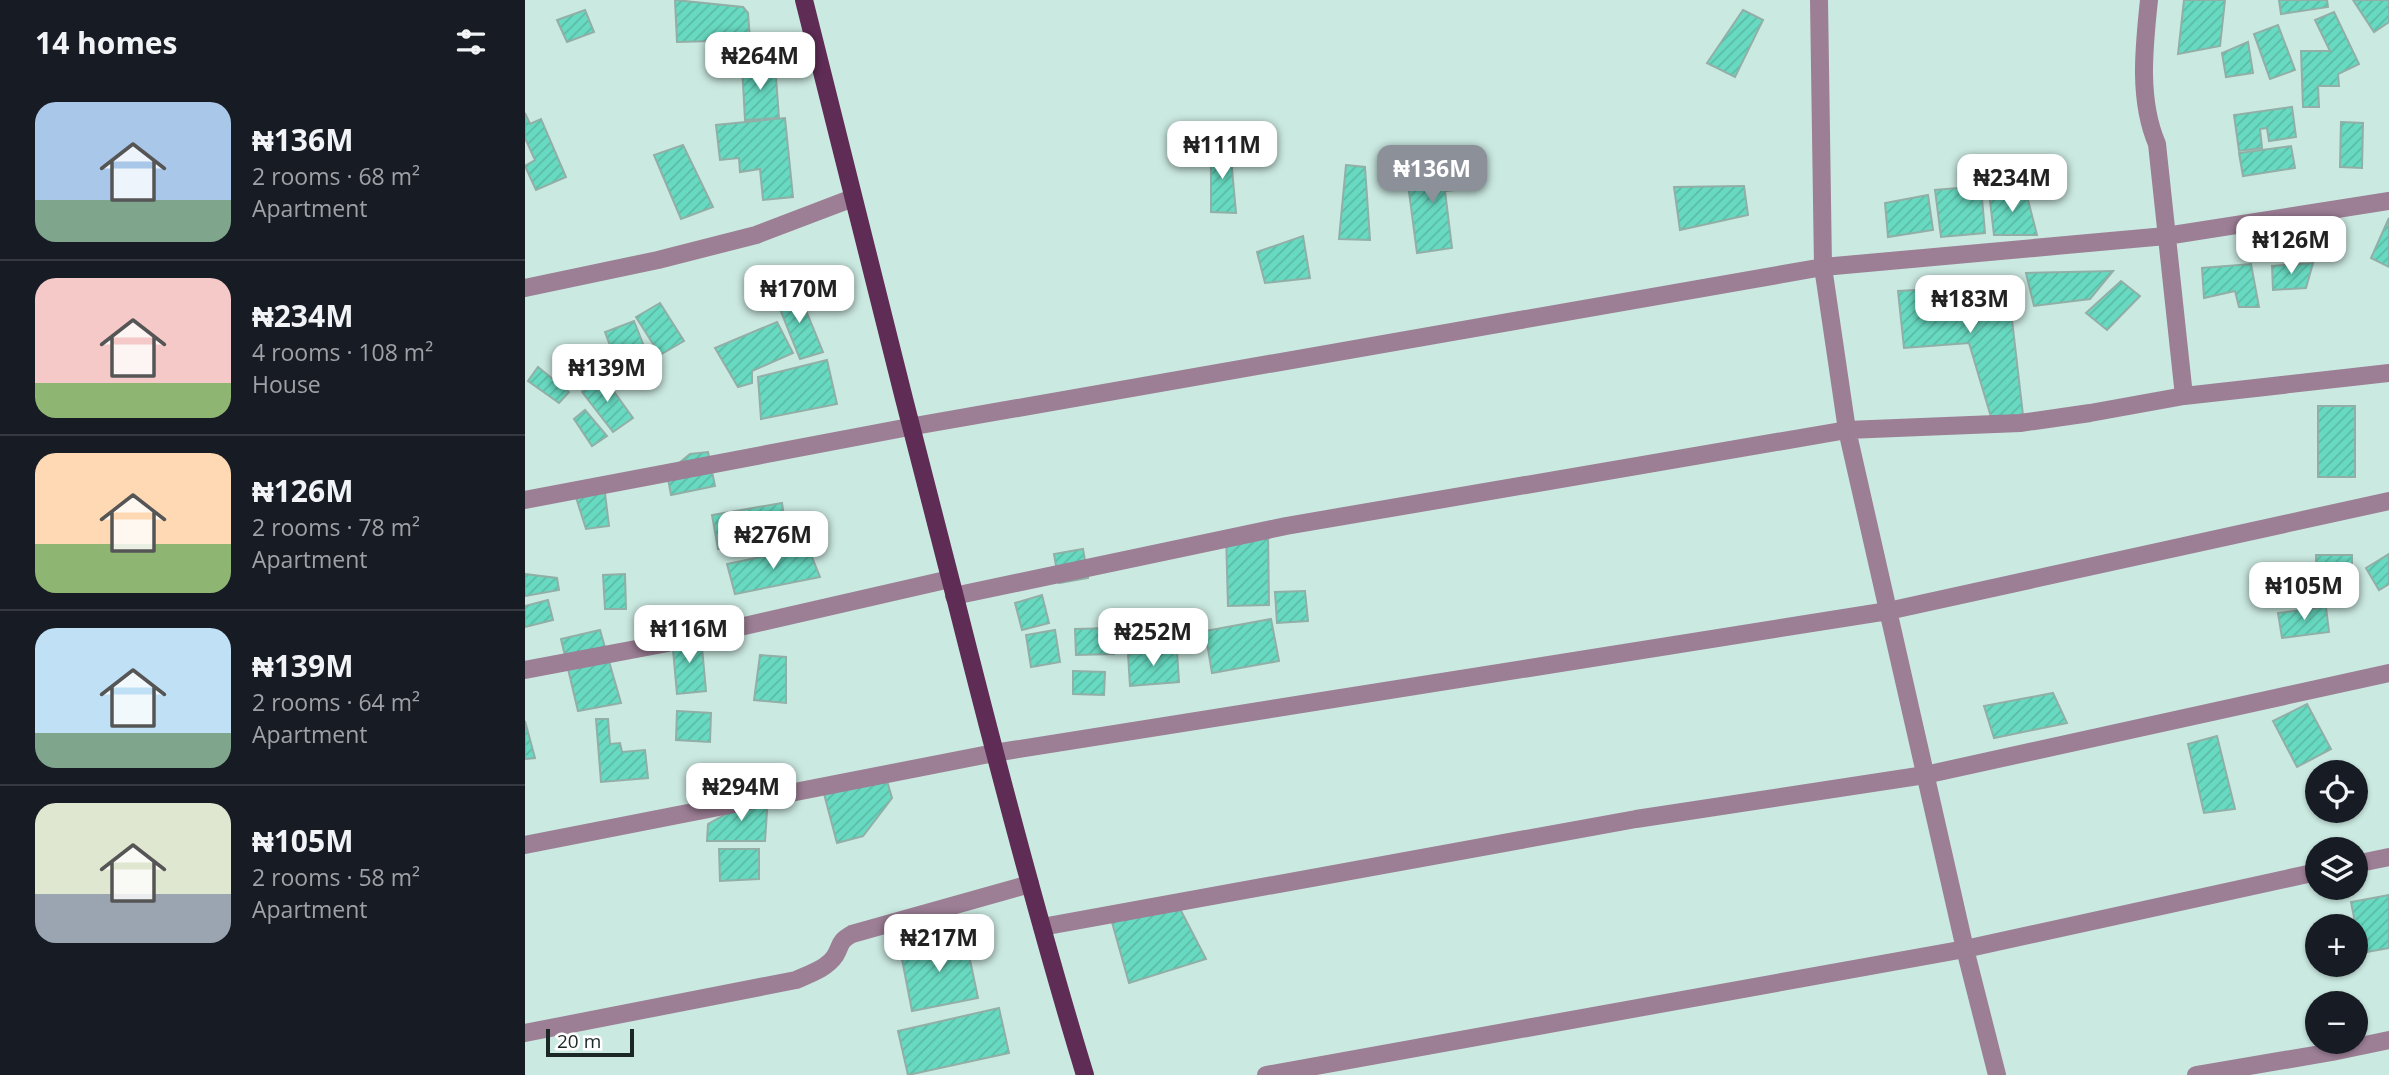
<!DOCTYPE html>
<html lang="en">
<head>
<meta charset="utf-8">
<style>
	body { margin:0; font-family:"Open Sans",sans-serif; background:#242831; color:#f1f3f6; height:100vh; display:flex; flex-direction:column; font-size:26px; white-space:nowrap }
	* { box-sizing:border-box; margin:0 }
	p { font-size:23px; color:#9ea1a6 }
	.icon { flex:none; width:38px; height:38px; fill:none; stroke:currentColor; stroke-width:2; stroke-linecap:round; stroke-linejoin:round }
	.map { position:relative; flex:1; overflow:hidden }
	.details { display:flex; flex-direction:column; background:#171b24; width:525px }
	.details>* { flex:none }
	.buttons { position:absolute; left:1780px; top:760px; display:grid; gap:14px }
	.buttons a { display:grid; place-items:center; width:63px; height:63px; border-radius:50%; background:#171b24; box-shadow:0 2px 5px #0004; font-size:35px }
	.scale { position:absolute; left:21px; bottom:18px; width:88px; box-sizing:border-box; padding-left:7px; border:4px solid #1b2724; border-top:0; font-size:19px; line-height:24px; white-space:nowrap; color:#1b2724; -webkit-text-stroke:5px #fff; paint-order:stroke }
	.price { position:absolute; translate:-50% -60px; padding:0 16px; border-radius:14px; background:#fff; color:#222; font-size:23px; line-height:46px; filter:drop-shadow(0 2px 4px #0008) }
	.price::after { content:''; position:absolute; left:50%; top:42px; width:21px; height:16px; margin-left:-10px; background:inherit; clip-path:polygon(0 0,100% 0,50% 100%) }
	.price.active { background:#8c9099; color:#fff }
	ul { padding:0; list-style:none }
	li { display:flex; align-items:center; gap:21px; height:175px; padding:0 35px }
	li+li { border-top:2px solid #363941 }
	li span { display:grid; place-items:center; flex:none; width:196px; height:140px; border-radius:21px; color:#555 }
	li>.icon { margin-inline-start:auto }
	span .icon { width:84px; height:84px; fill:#fffc; stroke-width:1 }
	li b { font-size:30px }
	h2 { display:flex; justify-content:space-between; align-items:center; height:84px; padding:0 35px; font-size:30px }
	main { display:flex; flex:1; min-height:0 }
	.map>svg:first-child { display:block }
	.building { fill:url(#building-hatch); stroke:#91afa6; stroke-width:2 }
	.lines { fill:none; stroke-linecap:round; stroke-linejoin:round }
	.minor { stroke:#9c7e95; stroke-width:18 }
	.major { stroke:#5f2c56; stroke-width:18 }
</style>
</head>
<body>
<main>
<section class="details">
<h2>14 homes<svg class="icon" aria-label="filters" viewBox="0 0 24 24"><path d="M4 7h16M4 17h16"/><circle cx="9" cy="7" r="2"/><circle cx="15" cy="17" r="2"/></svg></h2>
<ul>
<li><span style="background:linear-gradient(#a9c7e8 70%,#7fa58c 0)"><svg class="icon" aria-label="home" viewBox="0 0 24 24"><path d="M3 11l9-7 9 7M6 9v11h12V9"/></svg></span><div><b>₦136M</b><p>2 rooms · 68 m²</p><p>Apartment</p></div></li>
<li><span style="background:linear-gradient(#f6c9c9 75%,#8fb573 0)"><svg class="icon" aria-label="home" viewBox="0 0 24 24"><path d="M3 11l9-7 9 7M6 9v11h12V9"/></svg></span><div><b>₦234M</b><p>4 rooms · 108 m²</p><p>House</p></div></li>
<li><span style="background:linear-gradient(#ffd9b3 65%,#8fb573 0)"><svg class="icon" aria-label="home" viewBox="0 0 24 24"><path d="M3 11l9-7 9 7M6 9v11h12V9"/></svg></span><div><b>₦126M</b><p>2 rooms · 78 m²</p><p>Apartment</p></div></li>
<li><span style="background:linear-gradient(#bfe0f5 75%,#7fa58c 0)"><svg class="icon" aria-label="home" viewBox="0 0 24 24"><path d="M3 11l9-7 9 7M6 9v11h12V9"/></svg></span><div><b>₦139M</b><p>2 rooms · 64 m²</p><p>Apartment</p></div></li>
<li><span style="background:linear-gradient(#dfe7d0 65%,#9aa5b1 0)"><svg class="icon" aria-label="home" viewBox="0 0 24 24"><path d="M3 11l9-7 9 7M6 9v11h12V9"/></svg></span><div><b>₦105M</b><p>2 rooms · 58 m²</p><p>Apartment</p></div></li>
</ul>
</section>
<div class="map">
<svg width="1864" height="1075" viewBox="0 0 1864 1075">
	<defs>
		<pattern id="building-hatch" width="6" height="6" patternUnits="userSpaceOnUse" patternTransform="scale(1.75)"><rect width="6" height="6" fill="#68dac1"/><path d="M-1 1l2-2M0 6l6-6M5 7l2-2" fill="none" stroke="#5abba6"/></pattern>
	</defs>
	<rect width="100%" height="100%" fill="#cae9e0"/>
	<path class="building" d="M150,0L218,7L223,13L225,40L152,42Z
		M1659,0H1700L1695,46L1653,54Z
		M1754,0H1802L1803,7L1756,14Z
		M1828,0H1864V22L1849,32Z
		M60,10L69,32L42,42L32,20Z
		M1218,10L1238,20L1210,77L1182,63Z
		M1809,12L1834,64L1813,74L1814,86H1793L1794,107H1778L1776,51H1805L1790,20Z
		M1753,25L1770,70L1745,79L1729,34Z
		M1723,42L1728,73L1701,77L1697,53Z
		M250,64L254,118L220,120L217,66Z
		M1767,107L1771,137L1744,141L1742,128L1735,129L1737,148L1714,151L1709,115Z
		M0,113L5,124L16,119L41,177L11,190L0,166L10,160L0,138Z
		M260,118L268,197L238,200L235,169L215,172L214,158L195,160L191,125Z
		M1816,122L1838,123L1837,168L1815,167Z
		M158,145L188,207L156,219L129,155Z
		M1766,146L1770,168L1718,176L1714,153Z
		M686,147H705L711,213L686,212Z
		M821,165L840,167L845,240L814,239Z
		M931,165L941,189L920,191L927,248L892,253L881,169Z
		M1219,186L1223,215L1155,230L1149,187Z
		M1456,186L1460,233L1416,237L1410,190Z
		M1464,192H1501L1512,235H1469Z
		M1403,195L1408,230L1363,237L1360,203Z
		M1864,218V267L1846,258Z
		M778,236L785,278L740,283L732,252Z
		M1788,263L1781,288L1748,290L1747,266Z
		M1726,264L1734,307H1714L1710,291L1679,298L1677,268Z
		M1588,271L1565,299L1509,306L1501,273Z
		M1596,281L1615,296L1582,330L1561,313Z
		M1483,285L1498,415L1466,417L1444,343L1379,348L1373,291Z
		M273,291L298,352L275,359L251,299Z
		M135,303L159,341L135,355L111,317Z
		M109,321L126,364L96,375L80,332Z
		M252,322L268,353L227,371V383L213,387L190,348Z
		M302,360L312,404L236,419L233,377Z
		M13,367L44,392L34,403L3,381Z
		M77,375L108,418L88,432L57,392Z
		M1793,406H1830V477H1793Z
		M60,410L82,436L67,446L49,419Z
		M183,452L190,486L146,495L142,473L165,454Z
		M79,485L84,526L61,529L49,491Z
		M257,503L262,536L193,549L187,515Z
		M743,533L744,605L703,606L701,534Z
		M283,547L295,577L210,594L202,564Z
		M558,549L563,578L534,583L529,554Z
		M1864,554V584L1854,590L1841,568Z
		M1791,555H1827V576H1791Z
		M0,574L32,578L34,590L0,596Z
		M100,574L101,609H80L78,575Z
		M780,591L783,621L752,623L750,592Z
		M517,595L524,623L497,630L490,603Z
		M23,600L28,620L0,627V606Z
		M1801,607L1804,632L1757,638L1753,613Z
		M746,619L754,661L687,673L680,631Z
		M588,628L589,654L551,655L550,629Z
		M75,630L96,703L53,711L36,639Z
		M530,630L535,662L506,667L501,635Z
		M176,636L181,691L152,694L147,639Z
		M652,651L654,682L605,686L603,654Z
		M235,655L261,657V703L229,700Z
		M548,671L580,672L579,695L548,694Z
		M1528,693L1542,723L1469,738L1459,706Z
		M1782,704L1806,749L1772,767L1748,721Z
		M152,711L186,713L185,742L151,740Z
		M71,719H83L85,744L95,743L97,752L120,750L123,778L76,782Z
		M0,721L10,758L0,759Z
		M1692,736L1710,809L1679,813L1663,744Z
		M360,774L367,798L338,836L312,843L298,790Z
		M243,797L240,841H182L183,824L226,800Z
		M194,849H234V879L195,881Z
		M1864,895V948L1836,953L1826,902Z
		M652,903L681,959L604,983L585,915Z
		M440,936L453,998L387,1011L375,949Z
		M474,1008L484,1053L383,1075L373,1031Z"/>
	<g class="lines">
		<path class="minor" d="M1294,0L1298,267L1322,430L1440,949L1472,1075
			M1624,0C1619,47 1613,100 1632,144L1659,396
			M0,288L133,260L231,235L328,198
			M0,500L384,427L1298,267L1641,236L1864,201
			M429,596L761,526L1322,430L1495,423L1565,413L1659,396L1864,373
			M0,670L143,643L147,639L176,636L425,579
			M0,845L469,753L1363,611L1864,501
			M1830,864L1864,857
			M517,927L1111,819L1400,775L1864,673
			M0,1033L271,980C284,974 301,969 310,956C317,944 313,942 327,934L505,884
			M741,1075L1440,949L1792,872
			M1671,1075L1807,1052L1864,1040"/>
		<path class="major" d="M279,0C329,201 379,401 431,601C471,760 512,918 560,1075"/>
	</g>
</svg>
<div class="buttons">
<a><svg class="icon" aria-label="locate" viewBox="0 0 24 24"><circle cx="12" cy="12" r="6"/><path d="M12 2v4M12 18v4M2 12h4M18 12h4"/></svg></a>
<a><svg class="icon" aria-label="layers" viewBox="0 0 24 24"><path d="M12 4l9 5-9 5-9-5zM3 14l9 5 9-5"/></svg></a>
<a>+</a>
<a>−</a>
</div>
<div class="scale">20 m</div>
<b class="price" style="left:235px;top:92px">₦264M</b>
<b class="price" style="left:697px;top:181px">₦111M</b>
<b class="price active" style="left:907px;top:205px">₦136M</b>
<b class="price" style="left:1487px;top:214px">₦234M</b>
<b class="price" style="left:1766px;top:276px">₦126M</b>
<b class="price" style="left:274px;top:325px">₦170M</b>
<b class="price" style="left:1445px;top:335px">₦183M</b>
<b class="price" style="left:82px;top:404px">₦139M</b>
<b class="price" style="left:248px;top:571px">₦276M</b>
<b class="price" style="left:1779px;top:622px">₦105M</b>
<b class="price" style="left:164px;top:665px">₦116M</b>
<b class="price" style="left:628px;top:668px">₦252M</b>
<b class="price" style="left:216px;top:823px">₦294M</b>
<b class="price" style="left:414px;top:974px">₦217M</b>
</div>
</main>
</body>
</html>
